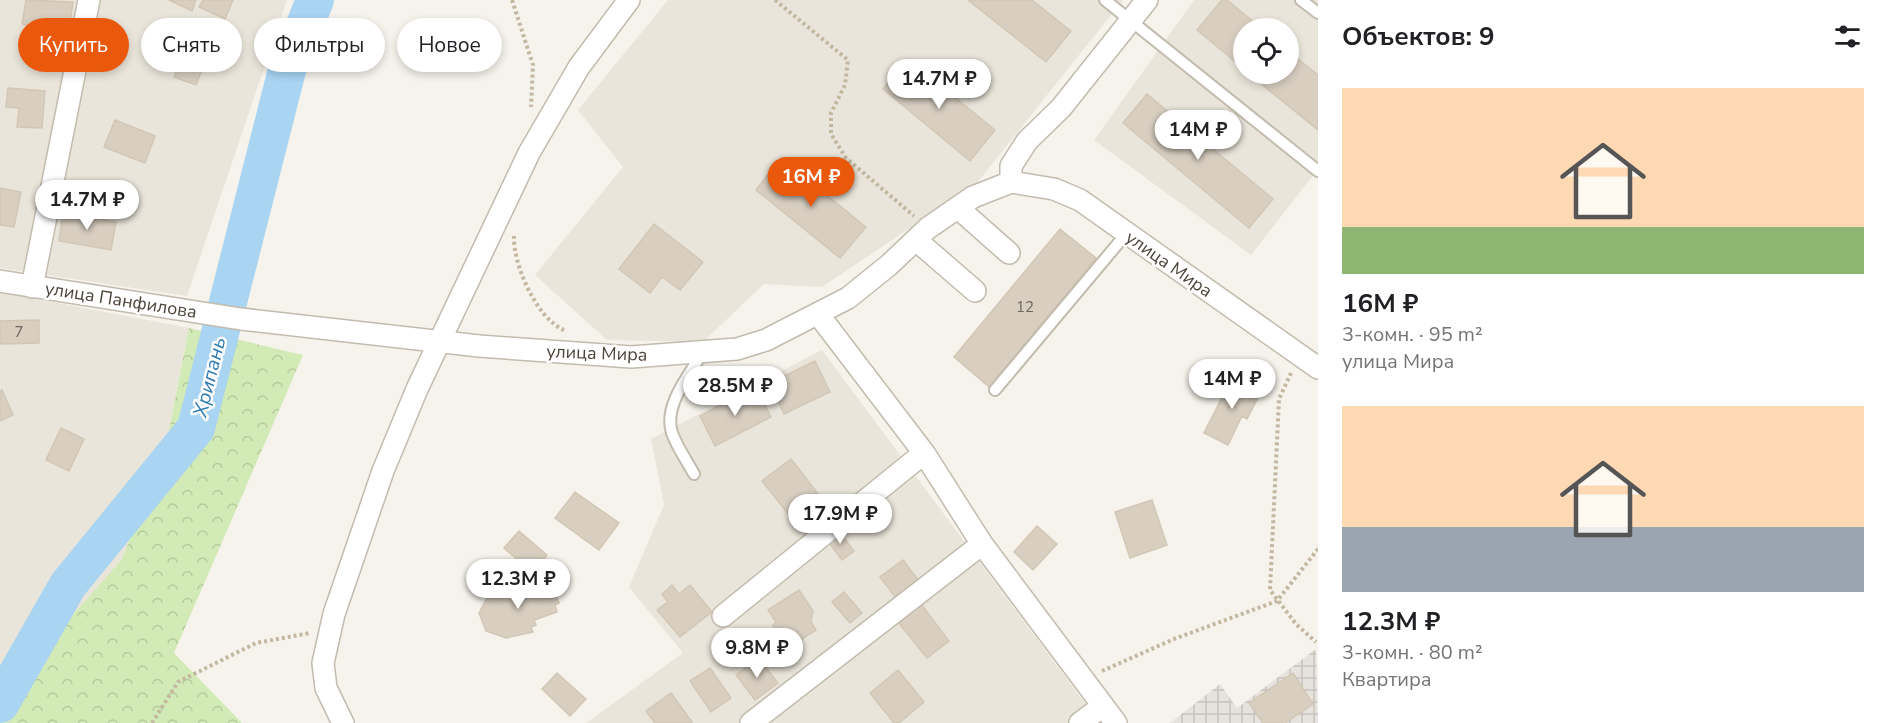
<!DOCTYPE html>
<html lang="ru">
<head>
<meta charset="utf-8">
<style>
	body { margin:0; font-family:"Nunito Sans",sans-serif; background:#f2f2f2; color:#202124; height:100vh; display:flex; flex-direction:column; font-size:22px; white-space:nowrap }
	* { box-sizing:border-box; margin:0 }
	p { font-size:20px; color:#757577 }
	.icon { flex:none; width:33px; height:33px; fill:none; stroke:currentColor; stroke-width:2; stroke-linecap:round; stroke-linejoin:round }
	.map { position:relative; flex:1; overflow:hidden }
	.sheet { display:flex; flex-direction:column; background:#fff; width:570px }
	.sheet>* { flex:none }
	.guide { position:absolute; left:18px; top:18px; width:570px; height:54px; display:flex; gap:12px }
	.fabs { position:absolute; left:1233px; top:18px; display:grid; gap:12px }
	.fabs a { display:grid; place-items:center; width:66px; height:66px; border-radius:50%; background:#fff; box-shadow:0 3px 9px #0003; font-size:30px }
	.price { position:absolute; translate:-50% -51px; padding:0 14px; border-radius:21px; background:#fff; color:#222; font-size:20px; line-height:39px; filter:drop-shadow(0 2px 3px #0008) }
	.price::after { content:''; position:absolute; left:50%; top:36px; width:18px; height:14px; margin-left:-9px; background:inherit; clip-path:polygon(0 0,100% 0,50% 100%) }
	.price.selected { background:#ea580c; color:#fff }
	ul { padding:0; list-style:none }
	li { display:grid; align-content:center; gap:12px; height:318px; padding:0 24px }
	li span { display:grid; place-items:center; height:186px; border-radius:0px; color:#555 }
	li>.icon { margin-inline-start:auto }
	span .icon { width:108px; height:108px; fill:#fffc; stroke-width:1 }
	li b { font-size:26px }
	h2 { display:flex; justify-content:space-between; align-items:center; height:72px; padding:0 24px; font-size:26px }
	.pill { padding:0 21px; border-radius:27px; background:#fff; box-shadow:0 3px 9px #0003; font-size:21px; line-height:54px }
	.pill.selected { background:#ea580c; color:#fff }
	main { display:flex; flex:1; min-height:0 }
	.map>svg:first-child { display:block }
	.residential { fill:#eae5da; fill-rule:evenodd }
	.industrial { fill:url(#industrial-grid) }
	.forest { fill:url(#forest-crowns) }
	.lines { fill:none; stroke-linecap:round; stroke-linejoin:round }
	.river { stroke:#a9d4f2; stroke-width:38 }
	.building { fill:#d8cfc1; stroke:#d3c7b4; stroke-width:1.5 }
	.lane-casing { stroke:#c2bbae; stroke-width:14 }
	.street-casing { stroke:#c2bbae; stroke-width:24 }
	.path { stroke:#c4b79f; stroke-width:4; stroke-dasharray:3 3; stroke-linecap:butt }
	.lane { stroke:#fff; stroke-width:10 }
	.street { stroke:#fff; stroke-width:21 }
	.labels { text-anchor:middle; stroke-width:5; stroke-linejoin:round; paint-order:stroke }
	.number-label { font-size:15px; fill:#6e675b }
	.street-label { font-size:18px; fill:#4b4439; stroke:#fff }
	.water-label { font-size:20px; font-style:italic; fill:#2e7ab2; stroke:#fff }
</style>
</head>
<body>
<main>
<div class="map">
<svg width="1318" height="723" viewBox="0 0 1318 723">
	<defs>
		<pattern id="industrial-grid" width="8" height="8" patternUnits="userSpaceOnUse" patternTransform="scale(1.5)"><rect width="8" height="8" fill="#e6e2dd"/><path d="M0 4h8M4 0v8" fill="none" stroke="#c7c3be"/></pattern>
		<pattern id="forest-crowns" width="20" height="18" patternUnits="userSpaceOnUse" patternTransform="scale(1.5)"><rect width="20" height="18" fill="#d2eab5"/><path d="M2 6a3 3 0 1 1 6 0M12 15a3 3 0 1 1 6 0" fill="none" stroke="#b6ca9c"/></pattern>
	</defs>
	<rect width="100%" height="100%" fill="#f6f3ec"/>
	<path class="residential" d="M0,0H287L187,296L0,268Z
		M668,0H1123L977,183L822,287L764,284L703,342L607,340L535,275L623,167L578,110Z
		M1194,0H1318V169L1251,255L1094,140ZM1244,28H1288V74H1244Z
		M0,292L189,328L167,440L122,559L0,698Z
		M822,350L984,568L1100,723H586L683,653L629,587L664,505L651,439Z"/>
	<path class="industrial" d="M1316,649L1318,723H1170L1220,684L1237,708Z"/>
	<path class="forest" d="M189,328L303,355L174,653L242,723H0V698L122,559L167,440Z"/>
	<g class="lines">
		<path class="river" d="M0,704L68,585L196,428L287,70L315,0"/>
	</g>
	<path class="building" d="M26,0L73,2L69,30L22,24Z
		M169,0H196L192,11Z
		M203,0H233L225,19L199,7Z
		M968,0H1032L1071,31L1046,62Z
		M1222,0H1227L1261,28H1244V69L1197,30Z
		M154,33L187,45L178,67L146,55Z
		M189,37L212,45L196,85L174,77Z
		M1288,51L1318,75V130L1249,74H1288Z
		M908,59L995,130L970,161L883,89Z
		M8,88L45,91L42,128L17,127L19,108L6,107Z
		M1147,94L1273,199L1249,228L1123,123Z
		M115,120L155,136L145,163L104,147Z
		M781,158L866,227L840,258L756,190Z
		M0,188L21,192L14,227L0,225Z
		M63,213L116,222L111,250L59,241Z
		M654,224L703,262L680,290L662,277L650,293L619,269Z
		M1060,229L1096,258L989,387L954,357Z
		M39,320V343L0,344V321Z
		M815,361L830,392L784,414L769,383Z
		M1233,376L1262,390L1247,419L1242,416L1228,445L1204,433Z
		M755,387L771,417L715,446L700,416Z
		M2,390L13,415L0,421V391Z
		M61,428L84,439L69,471L46,460Z
		M791,459L826,504L798,526L762,481Z
		M575,492L619,523L599,550L555,518Z
		M1152,500L1167,545L1130,558L1115,512Z
		M1037,526L1057,544L1033,570L1014,552Z
		M838,530L854,551L842,560L826,539Z
		M519,531L547,555L532,572L504,548Z
		M903,560L919,581L896,598L880,577Z
		M544,581L547,587L551,585L559,603L555,605L557,612L534,620L536,625L531,627L533,632L506,638L486,631L479,613L488,596L504,594L521,585L525,591Z
		M672,585L679,594L690,585L712,612L680,637L657,610L668,602L662,594Z
		M799,590L813,611L811,622L816,630L788,648L773,625L776,622L768,610Z
		M844,592L862,613L850,623L832,602Z
		M921,604L949,641L927,658L898,622Z
		M759,658L778,683L755,700L736,675Z
		M710,668L731,698L711,712L690,681Z
		M898,670L924,702L899,723H894L870,693Z
		M557,673L586,699L570,716L542,689Z
		M1293,673L1313,704L1285,723H1263L1249,703Z
		M671,693L692,722L690,723H655L646,711Z"/>
	<g class="lines">
		<defs>
			<path id="lane" d="M1105,0L1318,171
				M1301,0L1318,13
				M995,390L1126,234
				M694,474C687,461 677,447 672,433C663,405 690,374 703,352"/>
			<path id="street" d="M1011,182V166L1027,141L1061,108L1147,0
				M958,208L1009,253
				M916,240L975,291
				M0,281L241,319L479,346L631,357L737,349L766,340L848,298L889,265L928,228L973,197L1011,182L1054,189L1080,200L1318,368
				M32,287L89,0
				M818,314L924,453L982,544L1116,723
				M723,616L924,453
				M343,723L326,688L323,663L334,614L383,471L417,389L529,153L579,67L629,0
				M751,723L982,544
				M1080,723L1103,706"/>
		</defs>
		<use href="#lane" class="lane-casing"/>
		<use href="#street" class="street-casing"/>
		<path class="path" d="M512,0L533,65L531,107
			M775,0L848,60L845,85L831,113V134L846,158L914,216
			M514,236C513,265 537,319 564,330
			M1291,373L1279,399L1270,590L1296,624L1316,642
			M1102,671L1174,639L1277,601L1318,549
			M152,723L178,682L256,643L310,633"/>
		<use href="#lane" class="lane"/>
		<use href="#street" class="street"/>
	</g>
	<g class="labels">
		<g class="number-label">
			<text x="1025" y="312">12</text>
			<text x="19" y="337">7</text>
		</g>
		<g class="street-label">
			<text transform="translate(1169 264) rotate(35)" y="6">улица Мира</text>
			<text transform="translate(121 300) rotate(9)" y="6">улица Панфилова</text>
			<text transform="translate(597 353) rotate(2)" y="6">улица Мира</text>
		</g>
		<g class="water-label">
			<text transform="translate(209 377) rotate(-76)" y="7">Хрипань</text>
		</g>
	</g>
</svg>
<div class="fabs">
<a><svg class="icon" aria-label="locate" viewBox="0 0 24 24"><circle cx="12" cy="12" r="6"/><path d="M12 2v4M12 18v4M2 12h4M18 12h4"/></svg></a>
</div>
<b class="price" style="left:939px;top:110px">14.7M ₽</b>
<b class="price" style="left:1198px;top:161px">14M ₽</b>
<b class="price selected" style="left:811px;top:208px">16M ₽</b>
<b class="price" style="left:87px;top:231px">14.7M ₽</b>
<b class="price" style="left:1232px;top:410px">14M ₽</b>
<b class="price" style="left:735px;top:417px">28.5M ₽</b>
<b class="price" style="left:840px;top:545px">17.9M ₽</b>
<b class="price" style="left:518px;top:610px">12.3M ₽</b>
<b class="price" style="left:757px;top:679px">9.8M ₽</b>
<div class="guide">
<a class="pill selected">Купить</a>
<a class="pill">Снять</a>
<a class="pill">Фильтры</a>
<a class="pill">Новое</a>
</div>
</div>
<section class="sheet">
<h2>Объектов: 9<svg class="icon" aria-label="filters" viewBox="0 0 24 24"><path d="M4 7h16M4 17h16"/><circle cx="9" cy="7" r="2"/><circle cx="15" cy="17" r="2"/></svg></h2>
<ul>
<li><span style="background:linear-gradient(#ffd9b3 75%,#8fb573 0)"><svg class="icon" aria-label="home" viewBox="0 0 24 24"><path d="M3 11l9-7 9 7M6 9v11h12V9"/></svg></span><div><b>16M ₽</b><p>3-комн. · 95 m²</p><p>улица Мира</p></div></li>
<li><span style="background:linear-gradient(#ffd9b3 65%,#9aa5b1 0)"><svg class="icon" aria-label="home" viewBox="0 0 24 24"><path d="M3 11l9-7 9 7M6 9v11h12V9"/></svg></span><div><b>12.3M ₽</b><p>3-комн. · 80 m²</p><p>Квартира</p></div></li>
</ul>
</section>
</main>
</body>
</html>
